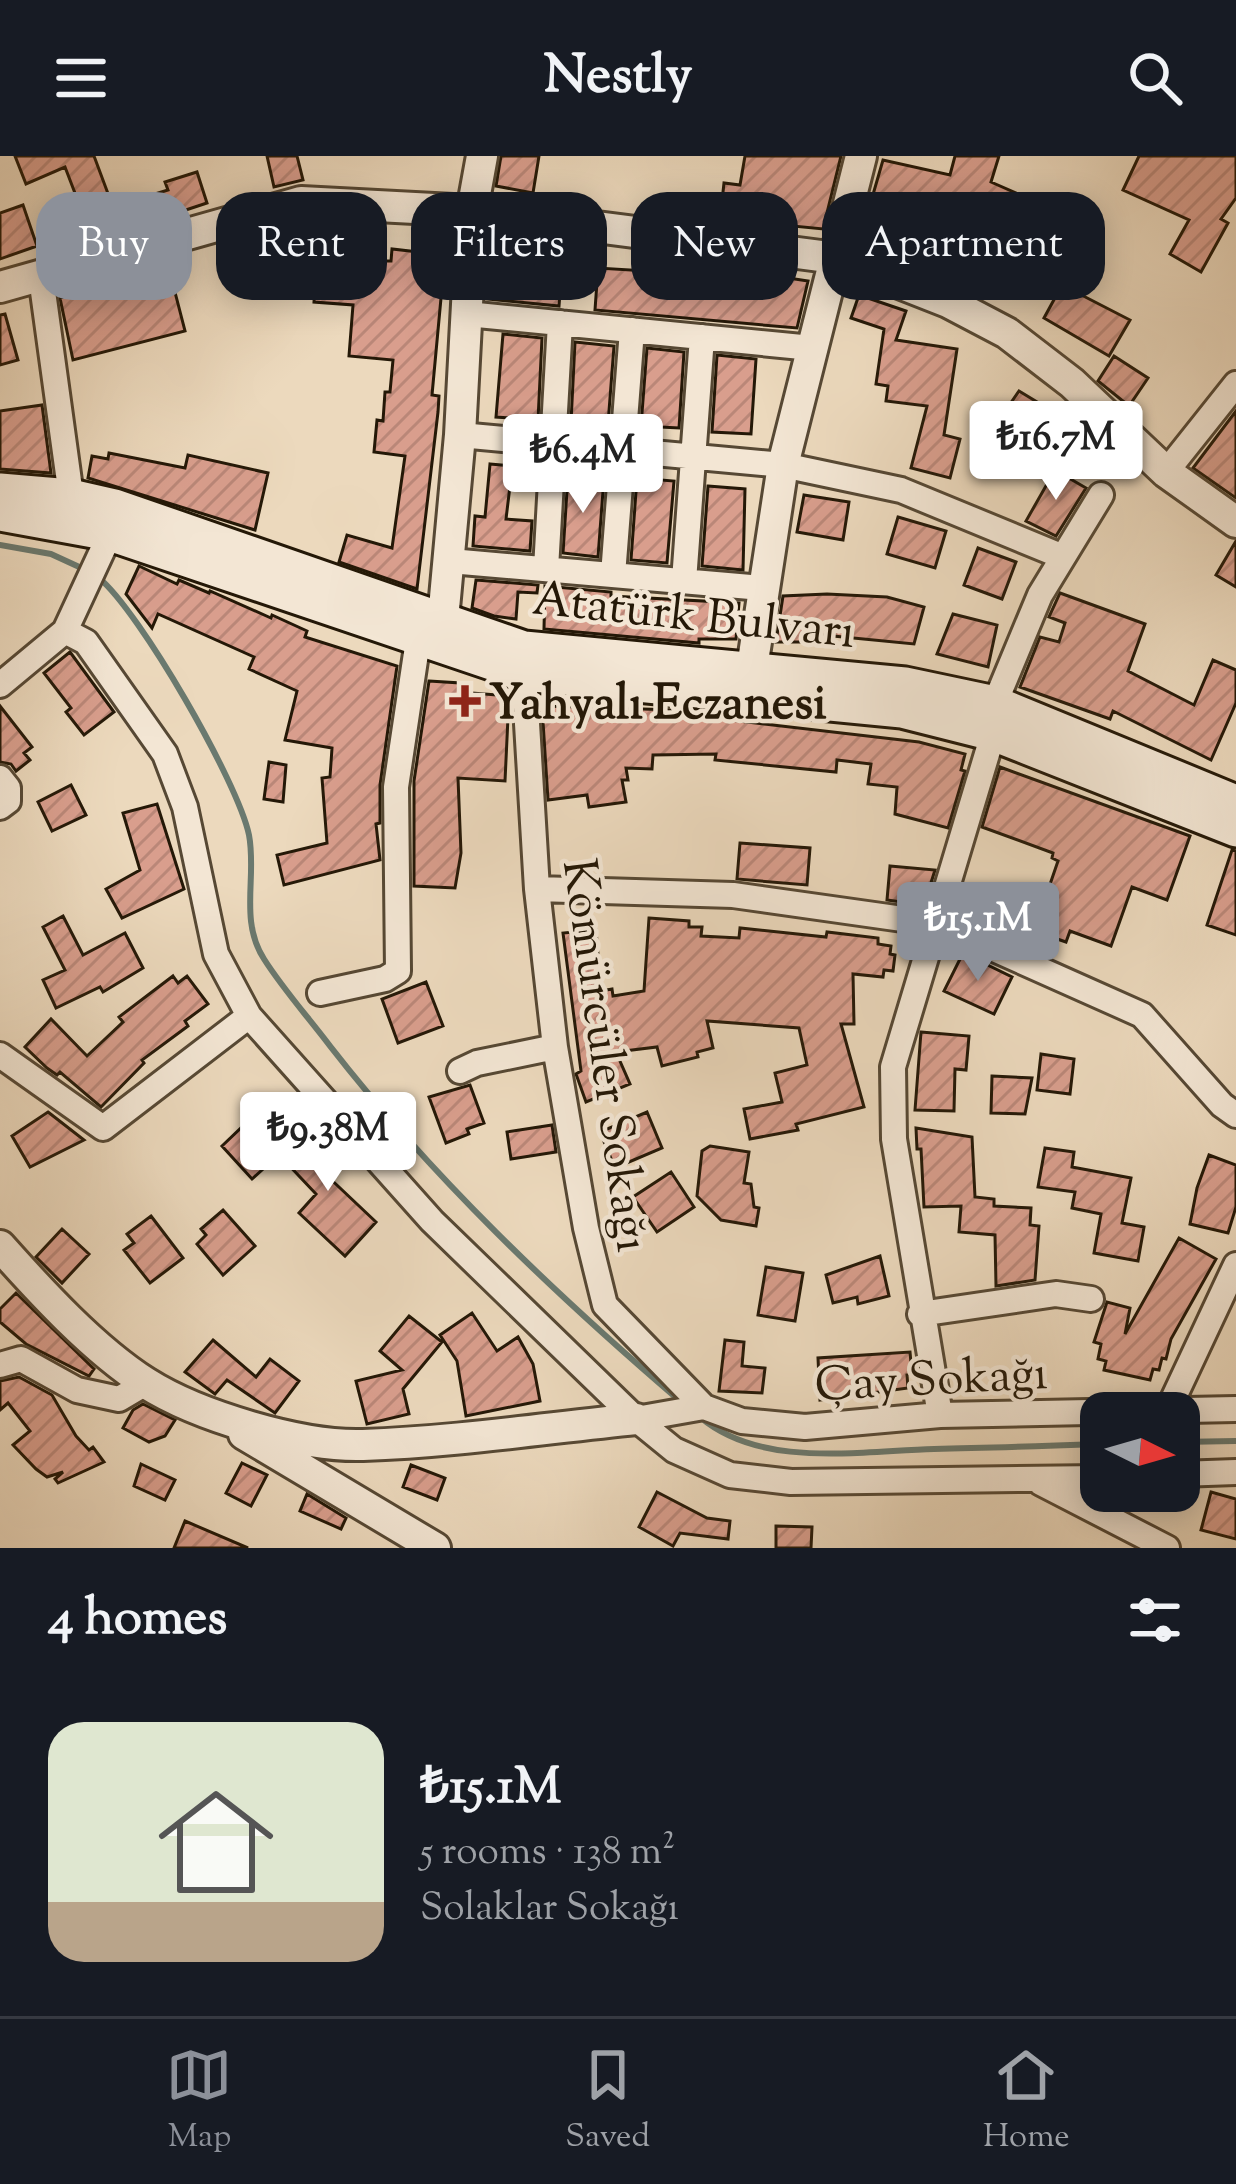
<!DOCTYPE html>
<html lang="en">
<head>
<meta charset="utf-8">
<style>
	body { margin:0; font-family:"Sorts Mill Goudy",serif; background:#242831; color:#f1f3f6; height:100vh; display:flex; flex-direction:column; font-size:45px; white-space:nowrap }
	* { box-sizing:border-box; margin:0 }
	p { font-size:39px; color:#9ea1a6 }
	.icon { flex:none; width:66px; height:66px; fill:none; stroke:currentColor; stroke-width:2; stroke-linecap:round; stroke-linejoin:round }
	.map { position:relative; height:1392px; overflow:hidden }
	.details { display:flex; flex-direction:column; background:#171b24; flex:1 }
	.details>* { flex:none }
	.top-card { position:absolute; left:36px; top:36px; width:1164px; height:108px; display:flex; gap:24px }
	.needle { width:78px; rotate:95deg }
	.tools { position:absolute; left:1080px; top:1236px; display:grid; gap:24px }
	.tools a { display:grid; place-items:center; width:120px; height:120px; border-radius:24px; background:#171b24; box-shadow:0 6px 30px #0003; font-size:60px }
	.price { position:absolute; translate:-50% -102px; padding:0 27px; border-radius:12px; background:#fff; color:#222; font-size:39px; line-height:78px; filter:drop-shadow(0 3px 6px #0008) }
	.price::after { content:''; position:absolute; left:50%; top:72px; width:36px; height:27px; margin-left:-18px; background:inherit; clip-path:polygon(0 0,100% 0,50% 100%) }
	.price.active { background:#8c9099; color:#fff }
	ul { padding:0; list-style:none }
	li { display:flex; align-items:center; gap:36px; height:300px; padding:0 48px }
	li span { display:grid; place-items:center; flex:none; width:336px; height:240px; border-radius:36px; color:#555 }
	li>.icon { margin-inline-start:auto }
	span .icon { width:144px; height:144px; fill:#fffc; stroke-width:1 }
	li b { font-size:51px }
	h2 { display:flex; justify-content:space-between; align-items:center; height:144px; padding:0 48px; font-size:51px }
	.chip { padding:0 42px; border-radius:36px; background:#171b24; box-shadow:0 6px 30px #0003; font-size:42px; line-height:108px }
	.chip.active { background:#8c9099; color:#fff }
	header { display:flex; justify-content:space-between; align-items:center; height:156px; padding:0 48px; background:#171b24; font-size:54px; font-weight:800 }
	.tab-bar { display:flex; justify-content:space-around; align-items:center; height:168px; border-top:3px solid #363941; background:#171b24; font-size:33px; color:#9ea1a6 }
	.tab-bar a { display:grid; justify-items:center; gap:6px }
	.tab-bar .active { color:#8c9099 }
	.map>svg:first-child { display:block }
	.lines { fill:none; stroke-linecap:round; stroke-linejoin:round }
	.stream { stroke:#6a796f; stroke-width:6 }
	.building { fill:url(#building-hatch); stroke:#241807; stroke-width:3 }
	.minor-casing { stroke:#564834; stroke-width:30 }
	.tertiary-casing { stroke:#564834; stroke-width:36 }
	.secondary-casing { stroke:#241807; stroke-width:39 }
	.minor { stroke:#f3e6d4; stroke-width:24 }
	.tertiary { stroke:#f3e6d4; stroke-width:30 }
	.secondary { stroke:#f3e6d4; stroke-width:33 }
	.poi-dot { fill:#8f2418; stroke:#f3e6d4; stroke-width:4.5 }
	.labels { text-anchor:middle; stroke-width:9; stroke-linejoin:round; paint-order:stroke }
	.street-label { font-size:48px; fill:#241807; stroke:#f3e6d4 }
	.poi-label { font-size:48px; font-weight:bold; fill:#241807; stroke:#f3e6d4; text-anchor:start }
</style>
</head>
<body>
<header><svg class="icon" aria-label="menu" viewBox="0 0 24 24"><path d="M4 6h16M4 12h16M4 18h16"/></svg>Nestly<svg class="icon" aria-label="search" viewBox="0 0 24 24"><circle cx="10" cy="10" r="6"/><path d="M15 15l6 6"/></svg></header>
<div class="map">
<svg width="1236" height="1392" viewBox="0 0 1236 1392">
	<defs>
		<pattern id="building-hatch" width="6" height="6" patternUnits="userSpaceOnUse" patternTransform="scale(3)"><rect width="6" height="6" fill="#d99e8d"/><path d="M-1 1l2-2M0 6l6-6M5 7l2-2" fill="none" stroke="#ba8778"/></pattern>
	</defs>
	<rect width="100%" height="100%" fill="#ecd9bd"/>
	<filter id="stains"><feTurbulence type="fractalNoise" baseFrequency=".00167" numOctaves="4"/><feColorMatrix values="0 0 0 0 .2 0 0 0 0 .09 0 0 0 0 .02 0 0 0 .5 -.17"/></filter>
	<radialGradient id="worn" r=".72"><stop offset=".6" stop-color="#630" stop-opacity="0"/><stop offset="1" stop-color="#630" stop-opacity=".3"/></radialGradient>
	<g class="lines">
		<path class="stream" d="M0,389L51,398L88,415
			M99,422C140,456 238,626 249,679C257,721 239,764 264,803C283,833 308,861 330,890C432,1021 554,1137 680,1245
			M700,1261C761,1313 860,1295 934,1293C989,1292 1045,1290 1101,1288
			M1179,1286L1236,1285"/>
	</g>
	<path class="building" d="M15,0H94L110,43L117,41L119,49L168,34L165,26L197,16L207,47L92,85L82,44L78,45L65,11L26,28Z
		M267,0H297L303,24L274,31Z
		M501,0H539L533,37L496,30Z
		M745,0H841L823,73L720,63L724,27L740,29Z
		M955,0H999L991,26L1050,52L1036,83L1017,75L997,130L929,111L947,60L910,48L899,85L863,73L883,4L950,19Z
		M1139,0H1236V42L1221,63L1228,67L1201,116L1170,98L1189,64L1123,34Z
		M23,49L37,90L0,103V57Z
		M490,83L525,85L524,107L562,110L559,150L487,143Z
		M339,91L376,94L377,105H391L392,93L445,99L432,239L439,240L438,256L417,433L339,406L347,379L392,392L405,300L374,296L377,264L383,265L385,236H390L393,204L349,200L353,149L314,146L315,129L277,130L276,94L319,93L327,122L342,119Z
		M716,106L756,112L755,117L808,125L797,172L595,154L598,112L663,116V110L715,116Z
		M169,113L185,175L73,204L60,142Z
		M1062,129L1130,164L1109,200L1044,162Z
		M859,139L906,155L896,184L957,193L944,279L960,283L950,322L911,312L927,250L886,245L888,230L876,228L884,173L851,162Z
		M5,158L18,204L0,209V159Z
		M503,178L542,182L538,264L496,261Z
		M575,186L614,190L608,268L571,266Z
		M647,192L684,196L679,272L641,270Z
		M717,199L756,203L751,278L712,276Z
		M1114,200L1148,222L1129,250L1098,225Z
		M1019,235L1075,269L1052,303L995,270Z
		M42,249L51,317L0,313V255Z
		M1236,255V342L1193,312Z
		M109,297L185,312L188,299L268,317L255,374L88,322L92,300L108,303Z
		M490,308L535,312L534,332L510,330L506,363L532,365L530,395L473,390L475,360L485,361Z
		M1055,314L1086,332L1056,380L1026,365Z
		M568,319L604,322L598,401L563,397Z
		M637,322L674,325L667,407L631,404Z
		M708,330L745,333L743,414L702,410Z
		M804,339L849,346L843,384L797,376Z
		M898,361L946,375L935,412L887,398Z
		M1236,385V431L1216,419Z
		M978,392L1016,406L1002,443L964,429Z
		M139,410L177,428L179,424L209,437L210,435L271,462L272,459L307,475L305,481L397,510L380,629V667L376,668L380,704L284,729L277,699L327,687L322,622L330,621L332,592L285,584L297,535L249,513L254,501L158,458L152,472L126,438Z
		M476,424L538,429L537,437L518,436L516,463L494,460L472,452Z
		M545,430L611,436V440L739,447L736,483H699V487L544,473Z
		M1060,437L1145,468L1128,515L1194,549L1213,504L1236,514V547L1211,604L1113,555L1110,563L1020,531L1040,481L1059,486L1065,467L1049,461Z
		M827,438L887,441L924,451L914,488L812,478V486H776L783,440Z
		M953,458L997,469L988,511L937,498Z
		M70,496L114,556L84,579L66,556L71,552L44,517Z
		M429,525L460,527L459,536L509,540L505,625L458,622L461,697L455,732L414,730V625Z
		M0,550L32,591L24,597L30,604L16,615L11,608L0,606Z
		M542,550L676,554L712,558V562L919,586L965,598L961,614L965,615L948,672L895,658L897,631L868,628L871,608L837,604L836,616L715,604L716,598L653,599L652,613L626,612L628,624H622L626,646L589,651L587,639L548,644Z
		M269,606L286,609L283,646L264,643Z
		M1000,611L1190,680L1167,744L1132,731L1111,790L1070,775L1066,786L1034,775L1058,705L1052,702L1053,697L982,671Z
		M71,629L86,659L52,675L38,646Z
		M157,648L184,733L122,762L106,733L140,714L123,657Z
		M740,687L810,692L807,729L737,723Z
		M1232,694L1236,695V779L1207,769Z
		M890,710L935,714L924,749L887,744Z
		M63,760L83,799L125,777L143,812L103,836L100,831L56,852L43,824L65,814L43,771Z
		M649,762L689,765V771H702L701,780L739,782L740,772L826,781L827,776L878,782V788L891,790L890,798L895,799L893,815L884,814L883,821L853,818L854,868H841L864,951L796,968L798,974L750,983L744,953L782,946L775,917L807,909L799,872L707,865L713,892L697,896L698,901L662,910L657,891L616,896L630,928L586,946L576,918L581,915L563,777L596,774L601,835L612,833L613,840L644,835Z
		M963,797L1012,821L994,858L944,835Z
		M173,820L178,827L187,820L208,848L185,865L188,870L142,904L144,907L101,951L60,916L57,919L47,912L25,891L51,863L87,900L123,866L119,861Z
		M426,826L443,870L398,887L382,843Z
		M921,876L969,880L966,914L955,913L954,955L915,954Z
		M1041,898L1074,903L1070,938L1037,934Z
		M992,920L1032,922L1025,958L991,957Z
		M470,929L484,967L467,973L469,978L446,987L429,941Z
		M48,956L84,984L30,1011L12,980Z
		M647,956L662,992L615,1012L600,976Z
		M552,969L556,996L511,1003L507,976Z
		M315,970L340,995L321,1014L376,1066L345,1100L299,1057L316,1038L283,1003Z
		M242,971L273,1004L252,1023L222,990Z
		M916,972L972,981L975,1041L994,1043V1050L1031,1052L1030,1069L1039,1070L1035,1124L996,1130L995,1079L959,1076L961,1050L924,1051L921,993H917Z
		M710,990L749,996L744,1027L751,1028L754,1051L759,1052L756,1070L721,1064L697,1040L702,995Z
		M1045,992L1074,996L1072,1011L1131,1022L1122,1067L1144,1071L1138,1105L1094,1097L1101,1058L1072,1052L1075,1036L1038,1031Z
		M1209,999L1236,1009V1051L1228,1077L1190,1068L1197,1032Z
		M671,1016L694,1051L657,1076L633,1041Z
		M223,1054L255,1090L223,1119L197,1088L206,1079L201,1073Z
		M151,1060L183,1102L150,1127L124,1094L134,1087L127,1078Z
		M62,1073L89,1098L62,1127L36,1101Z
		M1179,1082L1216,1103L1171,1183L1166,1203L1162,1202L1159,1214L1153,1213L1150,1224L1104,1214L1106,1205L1098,1203L1101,1188L1094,1186L1107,1146L1130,1152L1125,1178Z
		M880,1100L889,1140L858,1148L857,1141L833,1147L826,1119Z
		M766,1111L803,1117L795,1165L758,1159Z
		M16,1137L94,1213L89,1220L26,1188L0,1166V1153Z
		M472,1157L497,1195L518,1181L533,1208L540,1245L466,1260L457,1205L440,1179Z
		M409,1160L442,1186L403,1233L409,1258L367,1268L356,1225L402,1214L380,1195Z
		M213,1184L256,1221L270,1203L299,1225L275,1257L227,1224L215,1238L185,1216Z
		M725,1184L744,1186L742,1210L765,1212L762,1237L719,1235Z
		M910,1196L912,1218L907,1219L908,1232L820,1244L818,1202Z
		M19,1221L52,1239L76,1280L89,1294L93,1291L104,1306L58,1327L55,1323L63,1316L47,1321L36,1313L13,1289L30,1275L8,1247L0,1254V1225Z
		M143,1248L175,1264L165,1280L149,1286L123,1272L133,1254Z
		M242,1307L267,1319L251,1350L226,1337Z
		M141,1308L175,1324L165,1344L134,1330Z
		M411,1309L445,1322L437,1344L403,1331Z
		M657,1336L707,1362L730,1365L728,1383L680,1377L673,1390L639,1371Z
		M1211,1336L1236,1343V1383L1201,1374Z
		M307,1338L346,1362L341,1373L300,1355Z
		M185,1365L248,1392H174Z
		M776,1370L812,1371L811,1392H776Z"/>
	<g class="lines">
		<defs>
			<path id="minor" d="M41,121L71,340
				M467,158L812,192
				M460,279L783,309L901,334L1061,400
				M1166,316L1236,228
				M110,378L65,475L86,486L165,598L185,651L216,798L249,860L432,1065L636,1263L674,1294L730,1319L791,1326L1101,1322
				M450,405L762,432
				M546,413L560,167
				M613,419L632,174
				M684,425L702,181
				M524,518L537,733L555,891L586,1072L605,1149L704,1251L742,1265L805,1271L940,1259L1236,1253
				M0,529L65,475
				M995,547L1040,439L1101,339
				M0,622L8,632V645L0,651
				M537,733L733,739L938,768L1142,859L1222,949L1236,959
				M320,837L385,823L398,815L396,631L418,484
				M0,899L103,972L249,860
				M460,915L477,907L555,891
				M920,1158L1056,1138L1091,1143
				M0,1209L21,1203L77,1234L119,1243L146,1227
				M1168,1254L1236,1109
				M940,1259L894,983L893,911L993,578
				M636,1263L704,1251
				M1179,1318L1236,1316
				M1041,1327L1167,1392"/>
			<path id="tertiary" d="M0,131L301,46L472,55L836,102L948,146L1007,177L1072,227L1166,316L1236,366
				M441,485L460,279L472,55L482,0
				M748,538L783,309L861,0
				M0,1090C41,1136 93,1193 146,1227C198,1260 302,1291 363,1289C454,1286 546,1272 636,1263
				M244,1278L435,1392"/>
			<path id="secondary" d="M0,334L71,340L115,350L524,492L905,528L995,547L1236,646
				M0,358L110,378L524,518L902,555L993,578L1236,674"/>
		</defs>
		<use href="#minor" class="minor-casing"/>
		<use href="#tertiary" class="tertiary-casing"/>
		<use href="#secondary" class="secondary-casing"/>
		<use href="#minor" class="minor"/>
		<use href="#tertiary" class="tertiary"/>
		<use href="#secondary" class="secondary"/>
	</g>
	<path class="poi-dot" d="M459 527h12v12h12v12h-12v12h-12v-12h-12v-12h12z"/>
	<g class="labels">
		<g class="street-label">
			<text transform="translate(694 457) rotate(6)" y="17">Atatürk Bulvarı</text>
			<text transform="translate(608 899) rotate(82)" y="17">Kömürcüler Sokağı</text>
			<text transform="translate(931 1221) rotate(-3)" y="17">Çay Sokağı</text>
		</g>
		<g class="poi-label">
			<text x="489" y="562">Yahyalı Eczanesi</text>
		</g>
	</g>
	<rect width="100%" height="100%" filter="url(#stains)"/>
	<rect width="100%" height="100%" fill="url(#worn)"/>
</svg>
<div class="tools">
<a><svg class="needle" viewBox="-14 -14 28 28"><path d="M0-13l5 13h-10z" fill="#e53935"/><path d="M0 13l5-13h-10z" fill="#9ea1a6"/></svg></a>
</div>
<b class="price" style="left:1056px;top:347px">₺16.7M</b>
<b class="price" style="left:583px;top:360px">₺6.4M</b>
<b class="price active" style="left:978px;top:828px">₺15.1M</b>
<b class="price" style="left:328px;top:1038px">₺9.38M</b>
<div class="top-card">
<a class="chip active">Buy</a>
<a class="chip">Rent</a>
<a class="chip">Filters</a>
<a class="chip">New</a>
<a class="chip">Apartment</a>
</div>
</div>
<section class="details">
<h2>4 homes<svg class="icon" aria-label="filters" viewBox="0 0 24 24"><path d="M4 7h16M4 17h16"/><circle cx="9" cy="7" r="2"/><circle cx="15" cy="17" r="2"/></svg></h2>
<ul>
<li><span style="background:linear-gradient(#dfe7d0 75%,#b9a48a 0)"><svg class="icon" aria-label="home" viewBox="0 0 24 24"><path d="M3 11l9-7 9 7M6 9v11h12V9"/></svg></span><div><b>₺15.1M</b><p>5 rooms · 138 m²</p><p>Solaklar Sokağı</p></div></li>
</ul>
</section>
<nav class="tab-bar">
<a class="active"><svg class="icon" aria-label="map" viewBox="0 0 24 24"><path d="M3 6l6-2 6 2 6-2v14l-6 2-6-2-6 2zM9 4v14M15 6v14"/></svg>Map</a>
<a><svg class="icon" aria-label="saved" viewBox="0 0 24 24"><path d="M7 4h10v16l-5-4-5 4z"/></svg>Saved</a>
<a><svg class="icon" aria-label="home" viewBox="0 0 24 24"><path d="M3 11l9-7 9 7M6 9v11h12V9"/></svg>Home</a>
</nav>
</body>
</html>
